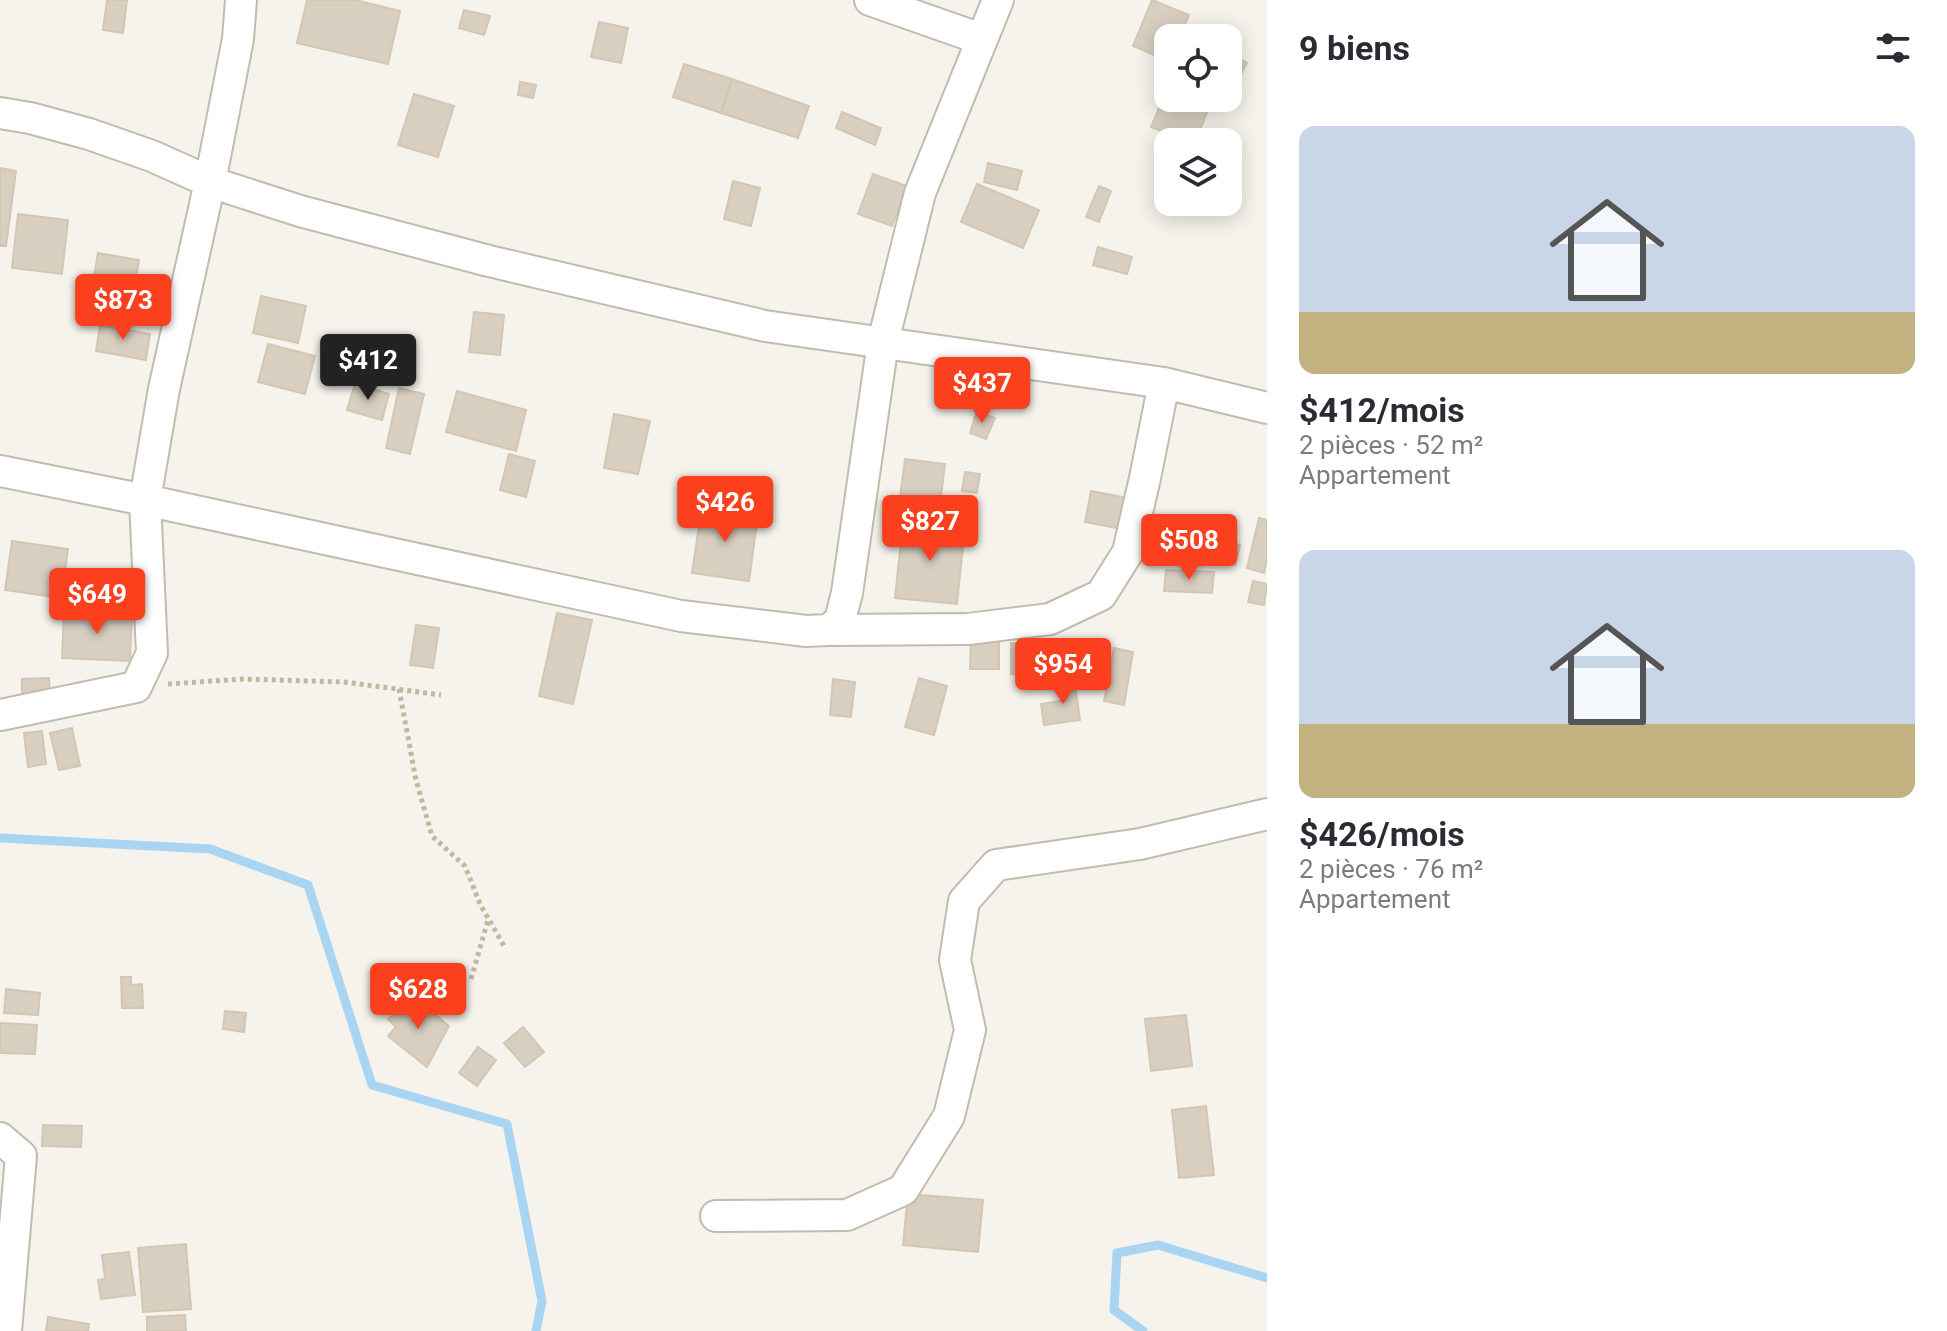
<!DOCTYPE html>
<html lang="fr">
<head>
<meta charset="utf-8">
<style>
	body { margin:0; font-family:Roboto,sans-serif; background:#f7f7f7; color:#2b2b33; height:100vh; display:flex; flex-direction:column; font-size:30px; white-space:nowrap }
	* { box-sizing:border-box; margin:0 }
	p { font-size:26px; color:#7c7c81 }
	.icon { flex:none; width:44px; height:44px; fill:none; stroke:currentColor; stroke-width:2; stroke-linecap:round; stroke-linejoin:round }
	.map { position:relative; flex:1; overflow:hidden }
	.drawer { display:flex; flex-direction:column; background:#fff; width:680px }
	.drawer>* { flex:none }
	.fabs { position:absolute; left:1154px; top:24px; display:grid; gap:16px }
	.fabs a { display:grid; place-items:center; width:88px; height:88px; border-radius:16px; background:#fff; box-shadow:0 4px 20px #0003; font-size:40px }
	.price { position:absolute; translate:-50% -68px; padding:0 18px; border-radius:8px; background:#fc3f1d; color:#fff; font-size:26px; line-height:52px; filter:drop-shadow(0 2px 4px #0008) }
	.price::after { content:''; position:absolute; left:50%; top:48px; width:24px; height:18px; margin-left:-12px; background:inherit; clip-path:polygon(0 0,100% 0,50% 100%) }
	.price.selected { background:#222; color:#fff }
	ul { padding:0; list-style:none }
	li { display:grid; align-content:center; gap:16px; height:424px; padding:0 32px }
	li span { display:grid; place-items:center; height:248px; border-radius:16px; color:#555 }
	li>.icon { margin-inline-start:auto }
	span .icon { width:144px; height:144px; fill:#fffc; stroke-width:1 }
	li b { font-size:34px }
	h2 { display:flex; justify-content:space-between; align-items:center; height:96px; padding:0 32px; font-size:34px }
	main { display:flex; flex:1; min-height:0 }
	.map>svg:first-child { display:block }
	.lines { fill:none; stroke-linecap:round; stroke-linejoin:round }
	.stream { stroke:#a9d4f2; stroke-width:9 }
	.building { fill:#d8cfc1; stroke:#d3c7b4; stroke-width:2 }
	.minor-casing { stroke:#c2bbae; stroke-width:34 }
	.path { stroke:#c4b79f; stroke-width:5; stroke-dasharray:4 4; stroke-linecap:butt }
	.minor { stroke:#fff; stroke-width:30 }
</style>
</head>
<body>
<main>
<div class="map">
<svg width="1267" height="1331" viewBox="0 0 1267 1331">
	<rect width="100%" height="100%" fill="#f6f3ec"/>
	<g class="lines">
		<path class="stream" d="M0,838L210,849L308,885L372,1085L507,1124L542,1301L536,1331
			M1143,1331L1114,1310L1117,1253L1158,1245L1267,1278"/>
	</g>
	<path class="building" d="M107,0H127L123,33L103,30Z
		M307,0H355L400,11L388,64L297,43Z
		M1152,0L1189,15L1179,38H1168V61L1133,46Z
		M464,10L490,16L484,35L459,28Z
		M599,22L628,28L621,63L591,57Z
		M1228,52L1247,63L1231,93L1228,92Z
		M684,64L732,79L721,113L673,97Z
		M732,79L809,106L798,138L721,113Z
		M520,82L536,85L533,98L518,95Z
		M1168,87V98H1193L1210,105L1195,142H1189L1151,127Z
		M414,94L454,106L438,157L398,145Z
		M842,112L881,128L875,145L836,128Z
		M988,163L1022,171L1017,190L984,182Z
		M0,168L16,171L6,246H0Z
		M873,174L907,186L892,226L858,214Z
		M733,181L760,188L751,226L724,219Z
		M977,184L1039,210L1023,248L961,222Z
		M1099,186L1111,191L1099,222L1086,217Z
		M18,214L68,220L62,274L12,268Z
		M1098,247L1132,257L1127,274L1093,265Z
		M98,253L139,260L130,313L89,306Z
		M139,289L176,296L171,320L134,312Z
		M261,296L306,306L298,343L253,333Z
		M474,312L504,315L500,355L469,352Z
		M100,325L150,334L146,360L96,351Z
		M268,344L315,356L305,394L258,382Z
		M355,384L389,394L382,420L347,410Z
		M399,388L424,394L410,454L386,448Z
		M457,391L526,410L516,451L446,432Z
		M977,411L995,418L986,439L970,433Z
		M614,414L650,421L638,474L604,468Z
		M509,454L535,461L526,497L500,490Z
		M905,459L945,464L940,504L900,498Z
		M965,472L980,474L977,493L962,491Z
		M1091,491L1128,498L1122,529L1085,522Z
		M702,506L758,514L749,581L692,573Z
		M1259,518L1267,520V559L1264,573L1247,568Z
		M903,522L965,527L957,604L895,598Z
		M1207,537L1240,545L1235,565L1202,557Z
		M12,541L68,549L61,598L5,590Z
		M1166,570L1214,572L1212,593L1164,591Z
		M1253,581L1267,584L1264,605L1248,602Z
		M64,611L132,614L130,661L62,658Z
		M557,613L592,620L573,704L539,696Z
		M416,625L439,628L433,668L410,665Z
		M971,640L999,641V669H970Z
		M1011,643H1038L1039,674H1011Z
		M1114,648L1133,652L1124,705L1104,701Z
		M1074,677L1080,720L1044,725L1041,704L1066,700L1063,678Z
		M49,678L50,695L22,696V679Z
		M919,678L947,686L934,735L905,727Z
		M833,679L855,682L851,717L830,715Z
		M72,728L80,766L59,770L50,733Z
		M42,731L46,764L28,767L24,733Z
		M121,977H131V985L142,984L143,1008H122Z
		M6,989L40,993L38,1015L4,1013Z
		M415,998L449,1026L427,1067L388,1036L396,1027L388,1019Z
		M225,1011L246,1013L244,1032L223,1029Z
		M1186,1015L1192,1066L1151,1071L1145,1019Z
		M0,1023L37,1025L35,1054L0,1053Z
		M523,1027L544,1052L525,1067L504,1043Z
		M478,1047L496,1060L477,1086L459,1073Z
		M1206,1106L1214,1175L1179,1178L1172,1110Z
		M43,1125L82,1126L81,1147L42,1146Z
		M908,1194L983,1200L978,1252L903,1245Z
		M186,1244L191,1309L143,1312L138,1248Z
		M129,1252L135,1295L101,1299L98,1280L105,1279L102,1255Z
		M185,1315L186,1331H147V1317Z
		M48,1317L89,1324L88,1331H46Z"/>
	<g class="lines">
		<defs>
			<path id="minor" d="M870,0L981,39
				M0,113L30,118L89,134L152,156L210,182L300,211L489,261L765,326L1164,383L1267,408
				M0,471L145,500L681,616L806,631L829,630L840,620L847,593L883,342L920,193L998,0
				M829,630L968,629L1050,619L1101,595L1128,552L1145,478L1164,383
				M0,715L136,687L152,653L145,500L164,389L210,182L238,39L241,0
				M0,1138L21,1156L6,1331
				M716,1216L847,1215L903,1190L949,1116L970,1030L955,960L964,901L996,865L1140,844L1267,814"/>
		</defs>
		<use href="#minor" class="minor-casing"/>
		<path class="path" d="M168,684L243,679L344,682L441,695
			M399,689L416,780L432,836L465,866L480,904L504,946
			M471,979L488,920"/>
		<use href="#minor" class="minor"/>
	</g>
</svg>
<div class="fabs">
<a><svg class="icon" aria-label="locate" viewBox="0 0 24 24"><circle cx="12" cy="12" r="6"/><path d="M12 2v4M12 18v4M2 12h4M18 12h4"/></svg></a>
<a><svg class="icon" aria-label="layers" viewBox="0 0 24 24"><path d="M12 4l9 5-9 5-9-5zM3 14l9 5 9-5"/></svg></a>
</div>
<b class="price" style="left:123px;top:342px">$873</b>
<b class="price selected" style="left:368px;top:402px">$412</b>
<b class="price" style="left:982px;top:425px">$437</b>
<b class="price" style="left:725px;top:544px">$426</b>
<b class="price" style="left:930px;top:563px">$827</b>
<b class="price" style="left:1189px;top:582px">$508</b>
<b class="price" style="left:97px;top:636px">$649</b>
<b class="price" style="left:1063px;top:706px">$954</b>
<b class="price" style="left:418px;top:1031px">$628</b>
</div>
<section class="drawer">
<h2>9 biens<svg class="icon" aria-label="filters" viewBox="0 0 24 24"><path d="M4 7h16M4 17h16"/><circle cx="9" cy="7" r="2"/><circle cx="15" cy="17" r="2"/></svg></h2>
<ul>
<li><span style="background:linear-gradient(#c9d6e8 75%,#c2b280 0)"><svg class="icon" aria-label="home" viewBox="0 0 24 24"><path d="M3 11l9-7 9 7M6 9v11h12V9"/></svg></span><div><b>$412/mois</b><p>2 pièces · 52 m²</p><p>Appartement</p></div></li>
<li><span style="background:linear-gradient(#c9d6e8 70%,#c2b280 0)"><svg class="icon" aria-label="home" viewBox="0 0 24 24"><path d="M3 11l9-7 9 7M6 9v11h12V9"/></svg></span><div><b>$426/mois</b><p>2 pièces · 76 m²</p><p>Appartement</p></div></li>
</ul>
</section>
</main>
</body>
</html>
